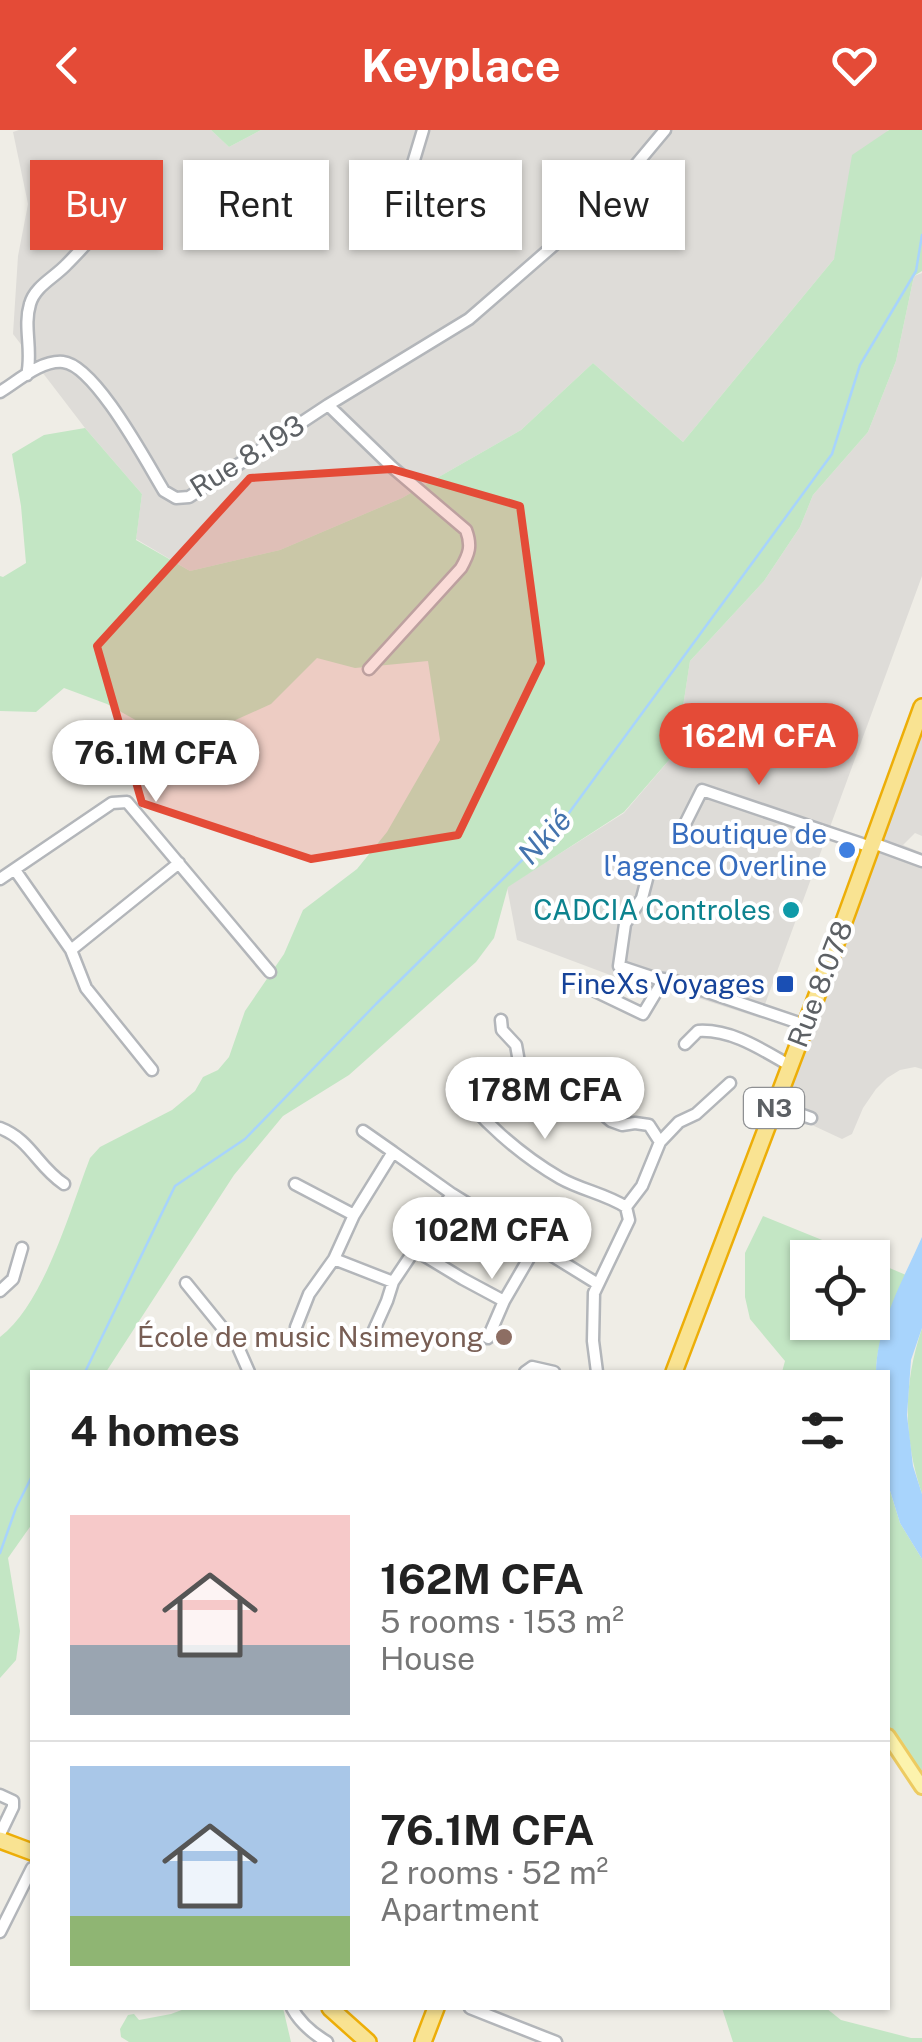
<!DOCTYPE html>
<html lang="en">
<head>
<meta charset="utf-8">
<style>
	body { margin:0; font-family:"Public Sans",sans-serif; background:#f2f2f2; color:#222; height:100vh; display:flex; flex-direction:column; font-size:38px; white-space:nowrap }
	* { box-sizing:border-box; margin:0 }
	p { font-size:32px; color:#767676 }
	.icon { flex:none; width:55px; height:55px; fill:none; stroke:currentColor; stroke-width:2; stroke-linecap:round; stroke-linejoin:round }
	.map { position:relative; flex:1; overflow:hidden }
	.panel { position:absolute; left:30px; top:1240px; width:860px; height:640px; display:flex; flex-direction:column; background:#fff; border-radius:0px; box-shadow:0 2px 8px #0004 }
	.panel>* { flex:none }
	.banner { position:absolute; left:30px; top:30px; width:862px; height:90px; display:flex; gap:20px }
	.controls { position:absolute; left:790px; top:1110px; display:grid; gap:20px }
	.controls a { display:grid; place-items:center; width:100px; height:100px; border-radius:0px; background:#fff; box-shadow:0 2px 8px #0004; font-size:50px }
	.price { position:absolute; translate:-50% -85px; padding:0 22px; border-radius:35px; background:#fff; color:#222; font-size:32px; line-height:65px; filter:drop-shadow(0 2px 5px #0008) }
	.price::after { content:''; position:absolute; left:50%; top:60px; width:30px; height:22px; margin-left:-15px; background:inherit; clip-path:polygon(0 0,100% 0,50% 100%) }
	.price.active { background:#e44b37; color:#fff }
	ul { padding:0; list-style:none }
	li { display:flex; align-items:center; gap:30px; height:250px; padding:0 40px }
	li+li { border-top:2px solid #e0e0e0 }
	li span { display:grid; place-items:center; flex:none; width:280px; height:200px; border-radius:0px; color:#555 }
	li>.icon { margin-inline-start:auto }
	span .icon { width:120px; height:120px; fill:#fffc; stroke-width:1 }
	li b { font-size:42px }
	h2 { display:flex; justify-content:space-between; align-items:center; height:120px; padding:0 40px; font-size:42px }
	.tag { padding:0 35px; border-radius:0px; background:#fff; box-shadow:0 2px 8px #0004; font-size:35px; line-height:90px }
	.tag.active { background:#e44b37; color:#fff }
	header { display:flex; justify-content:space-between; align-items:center; height:130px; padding:0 40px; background:#e44b37; color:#fff; font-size:45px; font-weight:700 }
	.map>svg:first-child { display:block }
	.industrial { fill:#dedcd8 }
	.green { fill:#c3e6c4 }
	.water { fill:#a8d4fc }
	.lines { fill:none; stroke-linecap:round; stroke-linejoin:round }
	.stream { stroke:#a8d4fc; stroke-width:2.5 }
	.minor-casing { stroke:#b3b6ba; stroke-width:15 }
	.major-casing { stroke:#edcb61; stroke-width:18 }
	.highway-casing { stroke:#edae08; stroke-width:20 }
	.minor { stroke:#fff; stroke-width:10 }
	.major { stroke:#fcf3ad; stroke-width:12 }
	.highway { stroke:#f9e392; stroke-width:15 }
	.marked { fill:#e44b37; fill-opacity:0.2; stroke:#e44b37; stroke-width:8; stroke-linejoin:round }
	.shop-dot { fill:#3f7fe0; stroke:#fff; stroke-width:4 }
	.culture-dot { fill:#0f9aa8; stroke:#fff; stroke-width:4 }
	.transit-dot { fill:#1a4fb4; stroke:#fff; stroke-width:4 }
	.education-dot { fill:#8d6e63; stroke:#fff; stroke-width:4 }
	.labels { text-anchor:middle; stroke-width:8; stroke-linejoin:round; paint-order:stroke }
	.shield { fill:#fff; stroke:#8e9093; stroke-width:2.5 }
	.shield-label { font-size:25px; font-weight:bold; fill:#5d6165 }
	.street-label { font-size:28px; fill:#5d6165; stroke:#fff }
	.shop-label { font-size:28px; fill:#366cbe; stroke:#fff; text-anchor:end }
	.culture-label { font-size:28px; fill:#0d838f; stroke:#fff; text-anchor:end }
	.transit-label { font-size:28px; fill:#164399; stroke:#fff; text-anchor:end }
	.education-label { font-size:28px; fill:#785e54; stroke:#fff; text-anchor:end }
	.water-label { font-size:30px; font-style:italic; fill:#4574ae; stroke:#fff }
</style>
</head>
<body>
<header><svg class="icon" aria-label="back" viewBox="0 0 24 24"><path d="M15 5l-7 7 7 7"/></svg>Keyplace<svg class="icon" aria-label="heart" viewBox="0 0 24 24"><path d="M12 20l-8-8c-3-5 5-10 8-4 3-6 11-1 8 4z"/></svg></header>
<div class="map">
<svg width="922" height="1912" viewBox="0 0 922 1912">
	<rect width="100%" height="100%" fill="#efede6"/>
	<path class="industrial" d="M19,0H211L229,17L261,0H888L834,129L683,312L593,233L521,300L402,368L280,420L190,441L136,409L142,364L85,298L13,204L18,126L28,74L13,2Z
		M922,143V446L760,888L639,849L618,848L517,810L507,757L624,683L676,622L690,531L764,451L800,397L813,365L868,302L896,231L914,146Z
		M922,605V706L915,703L903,715L922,723V939L915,937L900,940L887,948L876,959L863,978L852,1004L842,1009L812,995L793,994L780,988Z"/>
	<path class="green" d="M211,0H261L229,17Z
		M889,0H922V141L914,146L896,231L868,302L813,365L800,397L764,451L690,531L676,622L624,682L508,757L494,808L476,832L349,945L283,986L234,1045L106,1242H32V1394L8,1428L20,1501L16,1530L0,1548V1207C44,1174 70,1080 90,1028L100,1017L172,980L195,961L203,947L218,940L229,927L245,881L284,824L303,780L357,739L387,702L440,610L428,531L355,538L317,528L271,574L180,615L107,574L64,558L36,582L0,581V446L3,447L26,433L21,376L12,324L44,305L85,298L142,364L136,410L190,441L280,420L402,368L521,300L593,233L683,312L834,129L852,25Z
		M763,1086L864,1127L808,1128V1192H872L873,1131L906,1145C892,1176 877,1208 876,1242H782L785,1231L750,1189L745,1167V1123Z
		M922,1198V1364C903,1307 903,1255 922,1198Z
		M888,1354L900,1393L922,1429V1666L910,1651L888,1612Z
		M187,1878H283L291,1912H129L121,1907L120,1899L128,1885L134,1884L139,1890L171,1884Z
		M722,1878H826L841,1890L911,1908H922V1912H733Z"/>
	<path class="water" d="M922,1107V1198L911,1230L907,1285L913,1336L922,1364V1429L900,1393L888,1354V1242H876C877,1195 903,1150 922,1107Z"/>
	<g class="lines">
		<path class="stream" d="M85,1242L175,1056L245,1009L376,874L566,687L832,324L860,235L916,141L922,105
			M0,1423L16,1378L32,1346"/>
		<defs>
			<path id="minor" d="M411,40L423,0
				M27,245C33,221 23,197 30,174C35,156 54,148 67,134C89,112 109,87 133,67V62L122,46
				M0,262C18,251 41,230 63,232C95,235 147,333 164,361L176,368L189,367L328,275L469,189L592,82L629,43L665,0
				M328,275L392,337L466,400C472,416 469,424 461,438L369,539
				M683,698L702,660L871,717
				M873,713L922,731
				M15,740L71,820L86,858L152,940
				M648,745L642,768L625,794L619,836L655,848L672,850L805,895
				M0,749L112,673L127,672L270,842
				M71,820L179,733
				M570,849L643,884L664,849
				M501,890L502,900L516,915L519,932L584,968L611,991L622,995L635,993L649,995L660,1012
				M685,914L698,901C731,899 761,919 789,935
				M454,952C477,988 522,1026 560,1048C581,1060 606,1064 626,1077
				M775,975L811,988
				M0,998C31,1010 37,1036 64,1054
				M363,1001L393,1022
				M295,1054L354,1085
				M415,1120L463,1149L504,1171
				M334,1129L393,1152L452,1064
				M186,1153L238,1217L249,1242
				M0,1161L13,1149L22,1118
				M296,1197L309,1164L334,1129L354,1085L393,1022L452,1064L598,1154
				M488,1208L504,1171L536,1116
				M370,1209L387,1171L393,1152
				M525,1242L532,1237L554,1242
				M597,1242L593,1211L594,1163L629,1090L626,1077L642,1056L660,1012L679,992L696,984L730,953
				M0,1665L13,1671V1677L0,1704
				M0,1802L32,1738
				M292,1878C300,1893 312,1903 327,1912
				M470,1878L556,1912"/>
			<path id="major" d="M888,1606L922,1657"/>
			<path id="highway" d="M674,1242L822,852L922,577
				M0,1710L32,1722
				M330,1878L368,1912
				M423,1912L436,1878"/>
		</defs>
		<use href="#minor" class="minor-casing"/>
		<use href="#major" class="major-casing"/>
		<use href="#highway" class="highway-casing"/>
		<use href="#minor" class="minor"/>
		<use href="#major" class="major"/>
		<use href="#highway" class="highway"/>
	</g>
	<path class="marked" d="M392,339L520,376L541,533L458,705L311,729L142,673L97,516L250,348Z"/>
	<circle class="shop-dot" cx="847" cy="720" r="10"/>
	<circle class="culture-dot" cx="791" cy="780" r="10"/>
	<rect class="transit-dot" x="775" y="844" width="20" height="20" rx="5"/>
	<circle class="education-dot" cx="504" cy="1207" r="10"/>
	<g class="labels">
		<rect class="shield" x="744" y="958" width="60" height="40" rx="8"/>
		<g class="shield-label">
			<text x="774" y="987">N3</text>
		</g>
		<g class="street-label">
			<text transform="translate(247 326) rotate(-32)" y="10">Rue 8.193</text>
			<text transform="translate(820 854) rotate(-69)" y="10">Rue 8.078</text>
		</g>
		<g class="shop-label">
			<text x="827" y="714">Boutique de<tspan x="827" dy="32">l'agence Overline</tspan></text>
		</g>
		<g class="culture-label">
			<text x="771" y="790">CADCIA Controles</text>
		</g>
		<g class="transit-label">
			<text x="765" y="864">FineXs Voyages</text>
		</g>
		<g class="education-label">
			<text x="484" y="1217">École de music Nsimeyong</text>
		</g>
		<g class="water-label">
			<text transform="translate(545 707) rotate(-47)" y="10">Nkié</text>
		</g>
	</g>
</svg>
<div class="controls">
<a><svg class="icon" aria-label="locate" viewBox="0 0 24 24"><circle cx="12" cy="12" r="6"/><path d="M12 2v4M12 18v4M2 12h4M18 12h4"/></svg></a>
</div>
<b class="price active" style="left:759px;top:658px">162M CFA</b>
<b class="price" style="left:156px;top:675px">76.1M CFA</b>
<b class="price" style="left:545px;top:1012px">178M CFA</b>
<b class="price" style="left:492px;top:1152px">102M CFA</b>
<div class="banner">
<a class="tag active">Buy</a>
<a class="tag">Rent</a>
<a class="tag">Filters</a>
<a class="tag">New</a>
</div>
<section class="panel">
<h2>4 homes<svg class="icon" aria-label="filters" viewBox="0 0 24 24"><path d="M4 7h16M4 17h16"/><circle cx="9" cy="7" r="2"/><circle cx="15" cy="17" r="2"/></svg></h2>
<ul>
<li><span style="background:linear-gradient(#f6c9c9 65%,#9aa5b1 0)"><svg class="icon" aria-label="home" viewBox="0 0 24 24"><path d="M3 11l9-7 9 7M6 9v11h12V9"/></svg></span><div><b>162M CFA</b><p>5 rooms · 153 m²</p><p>House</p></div></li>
<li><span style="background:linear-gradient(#a9c7e8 75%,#8fb573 0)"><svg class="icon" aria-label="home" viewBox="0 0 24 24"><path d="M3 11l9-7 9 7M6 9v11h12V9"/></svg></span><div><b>76.1M CFA</b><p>2 rooms · 52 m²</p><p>Apartment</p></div></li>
</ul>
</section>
</div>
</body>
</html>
